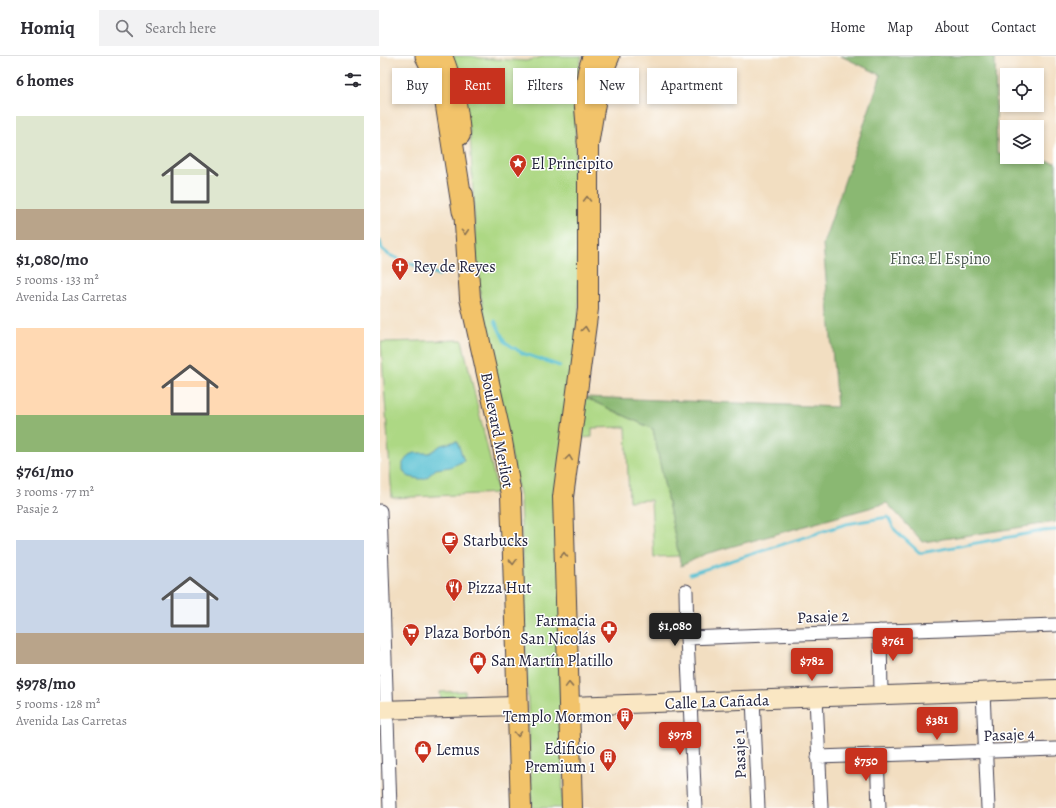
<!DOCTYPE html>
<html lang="en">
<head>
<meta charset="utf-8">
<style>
	body { margin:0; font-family:Alegreya,serif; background:#f2f2f3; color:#2b2b33; height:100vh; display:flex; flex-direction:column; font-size:15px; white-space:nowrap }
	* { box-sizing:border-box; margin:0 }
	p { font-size:13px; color:#7c7c81 }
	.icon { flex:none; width:22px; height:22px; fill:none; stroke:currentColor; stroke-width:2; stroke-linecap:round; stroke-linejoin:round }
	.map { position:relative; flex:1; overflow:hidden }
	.drawer { display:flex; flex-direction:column; background:#fff; width:380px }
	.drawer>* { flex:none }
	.guide { position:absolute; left:12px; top:12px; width:380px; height:36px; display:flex; gap:8px }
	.buttons { position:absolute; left:620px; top:12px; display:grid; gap:8px }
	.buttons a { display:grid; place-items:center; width:44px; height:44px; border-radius:0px; background:#fff; box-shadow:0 2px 6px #0003; font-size:20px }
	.price { position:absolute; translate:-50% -34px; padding:0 9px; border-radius:4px; background:#c8321e; color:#fff; font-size:13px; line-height:26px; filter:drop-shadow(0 1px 2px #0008) }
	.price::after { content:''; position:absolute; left:50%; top:24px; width:12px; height:9px; margin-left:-6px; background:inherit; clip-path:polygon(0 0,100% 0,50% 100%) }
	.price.current { background:#222; color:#fff }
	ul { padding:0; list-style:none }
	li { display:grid; align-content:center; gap:8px; height:212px; padding:0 16px }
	li span { display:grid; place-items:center; height:124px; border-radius:0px; color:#555 }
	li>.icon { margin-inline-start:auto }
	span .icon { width:72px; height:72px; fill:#fffc; stroke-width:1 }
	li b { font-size:17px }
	h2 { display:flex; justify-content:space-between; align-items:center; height:48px; padding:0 16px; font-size:17px }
	.pill { padding:0 14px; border-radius:0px; background:#fff; box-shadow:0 2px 6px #0003; font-size:14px; line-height:36px }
	.pill.current { background:#c8321e; color:#fff }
	header { display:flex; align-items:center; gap:24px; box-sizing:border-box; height:56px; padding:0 20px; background:#fff; border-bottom:1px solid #e1e1e2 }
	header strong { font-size:19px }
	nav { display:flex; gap:22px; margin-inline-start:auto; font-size:14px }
	.search { width:280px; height:36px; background:#f2f2f3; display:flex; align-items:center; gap:10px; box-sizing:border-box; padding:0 14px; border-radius:0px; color:#7c7c81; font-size:15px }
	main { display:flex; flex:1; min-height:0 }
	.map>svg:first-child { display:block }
	.green { fill:#add884; stroke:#687d60 }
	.forest { fill:#8ab872; stroke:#566d56 }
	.water { fill:#55bfd1; stroke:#3c7086 }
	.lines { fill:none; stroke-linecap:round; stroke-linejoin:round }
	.stream { stroke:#55bfd1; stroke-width:3 }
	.minor-casing { stroke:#413e4f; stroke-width:15 }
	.secondary-casing { stroke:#413e4f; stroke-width:20 }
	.primary-casing { stroke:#413e4f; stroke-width:22 }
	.trunk-casing { stroke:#413e4f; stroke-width:23 }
	.minor { stroke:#fff; stroke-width:13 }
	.secondary { stroke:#fae7c3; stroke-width:18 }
	.primary { stroke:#f2c36a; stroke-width:20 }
	.trunk { stroke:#f2c36a; stroke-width:21 }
	.oneway { stroke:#8a7252 }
	.labels { text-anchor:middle; stroke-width:3; stroke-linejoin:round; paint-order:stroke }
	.poi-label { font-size:16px; fill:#22223b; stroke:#fff; text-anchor:start }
	.park-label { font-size:16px; fill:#4c5951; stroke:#fff }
	.street-label { font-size:16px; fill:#22223b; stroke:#fff }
</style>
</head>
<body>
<header>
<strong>Homiq</strong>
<div class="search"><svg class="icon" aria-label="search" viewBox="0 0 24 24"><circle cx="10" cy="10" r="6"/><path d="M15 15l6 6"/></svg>Search here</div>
<nav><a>Home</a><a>Map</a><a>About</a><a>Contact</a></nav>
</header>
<main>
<section class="drawer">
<h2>6 homes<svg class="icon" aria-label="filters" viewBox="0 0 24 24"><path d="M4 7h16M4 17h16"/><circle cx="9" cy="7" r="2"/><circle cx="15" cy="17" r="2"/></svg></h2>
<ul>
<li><span style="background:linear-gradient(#dfe7d0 75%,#b9a48a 0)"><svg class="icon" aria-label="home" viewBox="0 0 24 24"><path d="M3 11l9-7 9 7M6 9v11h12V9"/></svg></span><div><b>$1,080/mo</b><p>5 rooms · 133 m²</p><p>Avenida Las Carretas</p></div></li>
<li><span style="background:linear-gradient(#ffd9b3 70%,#8fb573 0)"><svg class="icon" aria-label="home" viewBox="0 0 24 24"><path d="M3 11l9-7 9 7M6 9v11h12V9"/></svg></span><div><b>$761/mo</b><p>3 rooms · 77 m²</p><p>Pasaje 2</p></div></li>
<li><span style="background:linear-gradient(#c9d6e8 75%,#b9a48a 0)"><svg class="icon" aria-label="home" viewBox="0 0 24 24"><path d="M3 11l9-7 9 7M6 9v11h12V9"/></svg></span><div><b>$978/mo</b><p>5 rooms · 128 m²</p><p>Avenida Las Carretas</p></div></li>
</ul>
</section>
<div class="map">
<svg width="676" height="752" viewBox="0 0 676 752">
	<rect width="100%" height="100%" fill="#fff"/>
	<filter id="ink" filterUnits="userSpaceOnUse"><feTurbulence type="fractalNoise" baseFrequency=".025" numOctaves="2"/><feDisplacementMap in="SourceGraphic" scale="8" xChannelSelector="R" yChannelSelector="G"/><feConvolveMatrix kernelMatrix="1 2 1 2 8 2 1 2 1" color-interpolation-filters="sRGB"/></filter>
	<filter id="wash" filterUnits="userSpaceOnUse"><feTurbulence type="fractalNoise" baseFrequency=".012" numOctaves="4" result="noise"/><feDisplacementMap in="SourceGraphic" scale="16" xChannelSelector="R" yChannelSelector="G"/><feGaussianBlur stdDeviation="0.9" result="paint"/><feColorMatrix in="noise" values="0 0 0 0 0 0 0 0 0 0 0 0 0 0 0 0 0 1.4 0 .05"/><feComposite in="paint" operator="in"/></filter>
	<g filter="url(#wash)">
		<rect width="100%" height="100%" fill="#f2dec1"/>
		<path class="green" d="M69,0H92L100,2L146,5L166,0H202L196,22L195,55L199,257L182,752H152L140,444L97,220L90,76Z
			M82,284L118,437L12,442L1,286Z
			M204,341L273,373L299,500L274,501L271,444L249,445L246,371L212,372V381L202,382L190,444Z
			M85,635V645L61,644L60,636Z"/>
		<path class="forest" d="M461,0H615L617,97L627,98V101H641L676,107V466L543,486L507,447L325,498L301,510L273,373L204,341L457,351L443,188L501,19Z"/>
		<path class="water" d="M77,385L84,405L70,411L56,413L45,423H39L30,421L26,419L23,414V407L29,399L34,397H50L61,389Z"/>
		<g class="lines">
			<path class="stream" d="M0,185L2,193L9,199L59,219
				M115,265L125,286L142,297L180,310
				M310,518L466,468L508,461L515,474L540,497L663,475L676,474"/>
		</g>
	</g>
	<g filter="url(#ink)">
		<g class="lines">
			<defs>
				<path id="minor" d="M0,455L10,752
					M306,535L307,582L315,752
					M500,575L501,639
					M307,582L676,569
					M603,636L608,752
					M436,641L441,752
					M373,643L378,752
					M497,699L499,752
					M438,701L676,693"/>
				<path id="secondary" d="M190,650L676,633
					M0,654L137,650"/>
				<path id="primary" d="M62,0C73,26 78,51 80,79
					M83,139L90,242L122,385L131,439L141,752
					M192,752L183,441L208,253V86L204,40L208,15L213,0"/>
				<path id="trunk" d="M46,0L61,30L65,41L83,155
					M208,86C213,57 216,27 229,0"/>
			</defs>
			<use href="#minor" class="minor-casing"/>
			<use href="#secondary" class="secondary-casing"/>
			<use href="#primary" class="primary-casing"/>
			<use href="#trunk" class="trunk-casing"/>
			<use href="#minor" class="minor"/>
			<use href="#secondary" class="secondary"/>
			<use href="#primary" class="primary"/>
			<use href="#trunk" class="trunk"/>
		</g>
		<defs><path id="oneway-chevron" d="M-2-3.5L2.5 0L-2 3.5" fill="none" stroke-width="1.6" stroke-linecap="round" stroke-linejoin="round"/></defs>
		<g class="oneway">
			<use href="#oneway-chevron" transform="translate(207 143) rotate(-90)"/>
			<use href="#oneway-chevron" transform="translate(85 176) rotate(86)"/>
			<use href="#oneway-chevron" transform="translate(205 273) rotate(-83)"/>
			<use href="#oneway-chevron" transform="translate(189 402) rotate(-82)"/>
			<use href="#oneway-chevron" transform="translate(184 499) rotate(-91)"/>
			<use href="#oneway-chevron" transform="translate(133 506) rotate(88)"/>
			<use href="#oneway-chevron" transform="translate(189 629) rotate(-92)"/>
			<use href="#oneway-chevron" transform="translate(138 678) rotate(88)"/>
		</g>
	</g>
	<defs>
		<symbol id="sight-pin" viewBox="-11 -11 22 30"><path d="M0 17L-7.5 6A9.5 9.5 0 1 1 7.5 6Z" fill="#c8321e" stroke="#fff"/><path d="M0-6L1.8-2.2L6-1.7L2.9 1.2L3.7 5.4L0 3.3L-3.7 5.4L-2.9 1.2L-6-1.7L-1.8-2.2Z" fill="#fff"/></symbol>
		<symbol id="church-pin" viewBox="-11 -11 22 30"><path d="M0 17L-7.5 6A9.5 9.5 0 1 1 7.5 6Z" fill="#c8321e" stroke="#fff"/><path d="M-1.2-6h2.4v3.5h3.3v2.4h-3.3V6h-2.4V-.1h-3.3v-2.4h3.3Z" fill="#fff"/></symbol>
		<symbol id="cafe-pin" viewBox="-11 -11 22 30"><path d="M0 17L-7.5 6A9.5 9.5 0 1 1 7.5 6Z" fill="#c8321e" stroke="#fff"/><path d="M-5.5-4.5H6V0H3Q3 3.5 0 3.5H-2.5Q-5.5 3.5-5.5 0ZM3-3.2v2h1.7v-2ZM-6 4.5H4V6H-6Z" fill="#fff"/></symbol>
		<symbol id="restaurant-pin" viewBox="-11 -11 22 30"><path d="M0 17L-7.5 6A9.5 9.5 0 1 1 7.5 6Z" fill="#c8321e" stroke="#fff"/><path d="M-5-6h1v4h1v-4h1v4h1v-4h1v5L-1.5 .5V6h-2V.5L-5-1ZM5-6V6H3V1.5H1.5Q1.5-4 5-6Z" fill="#fff"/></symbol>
		<symbol id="pharmacy-pin" viewBox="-11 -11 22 30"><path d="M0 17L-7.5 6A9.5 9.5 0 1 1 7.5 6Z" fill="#c8321e" stroke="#fff"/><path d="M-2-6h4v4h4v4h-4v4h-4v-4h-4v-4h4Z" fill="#fff"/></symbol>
		<symbol id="supermarket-pin" viewBox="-11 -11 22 30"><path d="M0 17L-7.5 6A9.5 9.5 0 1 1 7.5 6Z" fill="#c8321e" stroke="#fff"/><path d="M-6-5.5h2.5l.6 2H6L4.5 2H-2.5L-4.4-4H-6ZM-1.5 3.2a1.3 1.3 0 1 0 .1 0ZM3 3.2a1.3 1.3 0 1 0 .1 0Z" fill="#fff"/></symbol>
		<symbol id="shop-pin" viewBox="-11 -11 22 30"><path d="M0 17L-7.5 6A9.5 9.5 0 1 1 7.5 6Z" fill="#c8321e" stroke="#fff"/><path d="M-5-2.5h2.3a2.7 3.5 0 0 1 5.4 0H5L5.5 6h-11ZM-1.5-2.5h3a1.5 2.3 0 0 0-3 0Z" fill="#fff"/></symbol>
		<symbol id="building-pin" viewBox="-11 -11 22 30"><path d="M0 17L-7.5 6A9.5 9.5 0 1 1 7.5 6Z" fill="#c8321e" stroke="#fff"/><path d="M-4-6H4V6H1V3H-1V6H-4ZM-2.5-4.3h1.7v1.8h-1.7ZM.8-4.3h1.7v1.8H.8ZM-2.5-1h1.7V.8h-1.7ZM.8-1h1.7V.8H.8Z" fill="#fff"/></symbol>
	</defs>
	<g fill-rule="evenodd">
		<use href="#sight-pin" x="128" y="97" width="20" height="27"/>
		<use href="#church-pin" x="10" y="200" width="20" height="27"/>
		<use href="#cafe-pin" x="60" y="474" width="20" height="27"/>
		<use href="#restaurant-pin" x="64" y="521" width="20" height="27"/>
		<use href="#pharmacy-pin" x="219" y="563" width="20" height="27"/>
		<use href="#supermarket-pin" x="21" y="566" width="20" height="27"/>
		<use href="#shop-pin" x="88" y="594" width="20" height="27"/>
		<use href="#building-pin" x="235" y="650" width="20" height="27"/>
		<use href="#shop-pin" x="33" y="683" width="20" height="27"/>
		<use href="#building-pin" x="218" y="691" width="20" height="27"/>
	</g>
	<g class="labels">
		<g class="poi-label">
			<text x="151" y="113">El Principito</text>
			<text x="33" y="216">Rey de Reyes</text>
			<text x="83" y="490">Starbucks</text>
			<text x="87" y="537">Pizza Hut</text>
			<text x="216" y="570" text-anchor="end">Farmacia<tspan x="216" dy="18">San Nicolás</tspan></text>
			<text x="44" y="582">Plaza Borbón</text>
			<text x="111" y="610">San Martín Platillo</text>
			<text x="232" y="666" text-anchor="end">Templo Mormon</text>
			<text x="215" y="698" text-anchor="end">Edificio<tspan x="215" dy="18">Premium 1</tspan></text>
			<text x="56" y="699">Lemus</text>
		</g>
		<g class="park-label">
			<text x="560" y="208">Finca El Espino</text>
		</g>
		<g class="street-label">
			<text transform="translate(118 374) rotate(79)" y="6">Boulevard Merliot</text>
			<text transform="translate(443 560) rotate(-2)" y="6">Pasaje 2</text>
			<text transform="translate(337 645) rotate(-2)" y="6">Calle La Cañada</text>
			<text transform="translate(629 678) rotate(-2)" y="6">Pasaje 4</text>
			<text transform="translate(359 698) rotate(-92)" y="6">Pasaje 1</text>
		</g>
	</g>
</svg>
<div class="buttons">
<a><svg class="icon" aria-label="locate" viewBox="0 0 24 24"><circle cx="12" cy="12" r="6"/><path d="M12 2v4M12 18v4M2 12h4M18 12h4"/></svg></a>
<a><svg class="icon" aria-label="layers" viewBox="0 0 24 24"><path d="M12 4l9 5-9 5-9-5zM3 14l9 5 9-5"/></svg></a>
</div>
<b class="price current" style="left:295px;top:591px">$1,080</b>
<b class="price" style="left:513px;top:606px">$761</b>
<b class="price" style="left:432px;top:626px">$782</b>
<b class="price" style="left:557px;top:685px">$381</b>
<b class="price" style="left:300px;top:700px">$978</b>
<b class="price" style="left:486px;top:726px">$750</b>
<div class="guide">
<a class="pill">Buy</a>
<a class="pill current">Rent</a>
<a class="pill">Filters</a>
<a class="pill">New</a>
<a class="pill">Apartment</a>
</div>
</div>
</main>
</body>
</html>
